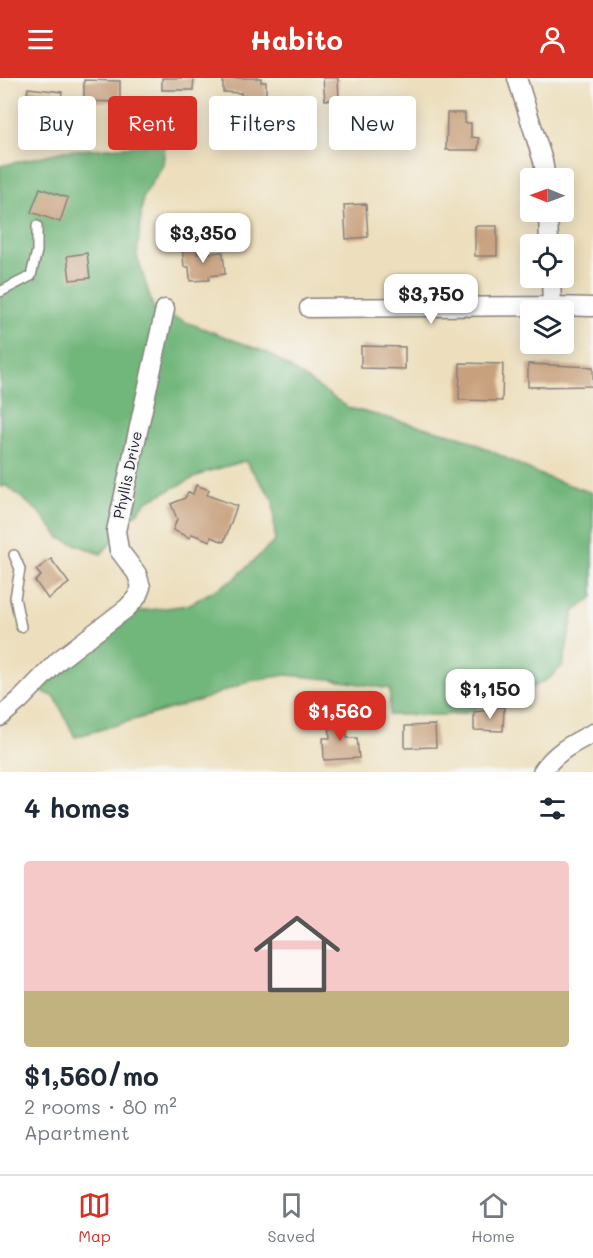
<!DOCTYPE html>
<html lang="en">
<head>
<meta charset="utf-8">
<style>
	body { margin:0; font-family:Mali,sans-serif; background:#f2f2f3; color:#1f2937; height:100vh; display:flex; flex-direction:column; font-size:22px; white-space:nowrap }
	* { box-sizing:border-box; margin:0 }
	p { font-size:20px; color:#747a83 }
	.icon { flex:none; width:33px; height:33px; fill:none; stroke:currentColor; stroke-width:2; stroke-linecap:round; stroke-linejoin:round }
	.map { position:relative; height:694px; overflow:hidden }
	.panel { display:flex; flex-direction:column; background:#fff; flex:1 }
	.panel>* { flex:none }
	.banner { position:absolute; left:18px; top:18px; width:558px; height:54px; display:flex; gap:12px }
	.needle { width:39px; rotate:271deg }
	.buttons { position:absolute; left:520px; top:90px; display:grid; gap:12px }
	.buttons a { display:grid; place-items:center; width:54px; height:54px; border-radius:6px; background:#fff; box-shadow:0 3px 15px #0003; font-size:30px }
	.price { position:absolute; translate:-50% -51px; padding:0 14px; border-radius:12px; background:#fff; color:#222; font-size:20px; line-height:39px; filter:drop-shadow(0 2px 3px #0008) }
	.price::after { content:''; position:absolute; left:50%; top:36px; width:18px; height:14px; margin-left:-9px; background:inherit; clip-path:polygon(0 0,100% 0,50% 100%) }
	.price.current { background:#d93025; color:#fff }
	ul { padding:0; list-style:none }
	li { display:grid; align-content:center; gap:12px; height:318px; padding:0 24px }
	li span { display:grid; place-items:center; height:186px; border-radius:6px; color:#555 }
	li>.icon { margin-inline-start:auto }
	span .icon { width:108px; height:108px; fill:#fffc; stroke-width:1 }
	li b { font-size:26px }
	h2 { display:flex; justify-content:space-between; align-items:center; height:72px; padding:0 24px; font-size:26px }
	.pill { padding:0 21px; border-radius:6px; background:#fff; box-shadow:0 3px 15px #0003; font-size:21px; line-height:54px }
	.pill.current { background:#d93025; color:#fff }
	header { display:flex; justify-content:space-between; align-items:center; height:78px; padding:0 24px; background:#d93025; color:#fff; font-size:27px; font-weight:800 }
	.dock { display:flex; justify-content:space-around; align-items:center; height:84px; border-top:2px solid #e0e1e3; background:#fff; font-size:16px; color:#747a83 }
	.dock a { display:grid; justify-items:center; gap:3px }
	.dock .current { color:#d93025 }
	.map>svg:first-child { display:block }
	.forest { fill:#71b67a; stroke:#4a6c5a; stroke-width:1.5 }
	.building { fill:#c8a07d }
	.lines { fill:none; stroke-linecap:round; stroke-linejoin:round }
	.service-casing { stroke:#88807c; stroke-width:12 }
	.minor-casing { stroke:#88807c; stroke-width:21 }
	.service { stroke:#fff; stroke-width:9 }
	.minor { stroke:#fff; stroke-width:18 }
	.labels { text-anchor:middle; stroke-width:4.5; stroke-linejoin:round; paint-order:stroke }
	.street-label { font-size:15px; fill:#22223b; stroke:#f6f6f2 }
</style>
</head>
<body>
<header><svg class="icon" aria-label="menu" viewBox="0 0 24 24"><path d="M4 6h16M4 12h16M4 18h16"/></svg>Habito<svg class="icon" aria-label="person" viewBox="0 0 24 24"><circle cx="12" cy="8" r="4"/><path d="M4 21q1-7 8-7t8 7"/></svg></header>
<div class="map">
<svg width="593" height="694" viewBox="0 0 593 694">
	<rect width="100%" height="100%" fill="#f6f6f2"/>
	<filter id="ink" filterUnits="userSpaceOnUse"><feTurbulence type="fractalNoise" baseFrequency=".0167" numOctaves="2"/><feDisplacementMap in="SourceGraphic" scale="12" xChannelSelector="R" yChannelSelector="G"/><feConvolveMatrix kernelMatrix="1 2 1 2 8 2 1 2 1" color-interpolation-filters="sRGB"/></filter>
	<filter id="wash" filterUnits="userSpaceOnUse"><feTurbulence type="fractalNoise" baseFrequency=".008" numOctaves="4" result="noise"/><feDisplacementMap in="SourceGraphic" scale="24" xChannelSelector="R" yChannelSelector="G"/><feGaussianBlur stdDeviation="1.35" result="paint"/><feColorMatrix in="noise" values="0 0 0 0 0 0 0 0 0 0 0 0 0 0 0 0 0 1.4 0 .05"/><feComposite in="paint" operator="in"/></filter>
	<g filter="url(#wash)">
		<rect width="100%" height="100%" fill="#eddfbd"/>
		<path class="forest" d="M165,66L163,87L143,119L137,178L154,232L268,275L349,330L462,359L543,398L593,415V519L574,534L563,587L550,600L531,610L465,635L444,637H389L390,611L330,601L286,597L250,603L201,622L75,659L55,619L39,612L79,571L134,534L188,527L233,502L275,463L273,421L245,383L206,394L147,423L101,476L60,460L40,435L7,408L0,409V88L64,73Z"/>
		<g id="blocks">
			<path class="building" d="M162,0H194L193,12H162Z
				M223,0H261V4H266V25H241V15L223,14Z
				M323,0H338L339,21L325,22Z
				M84,2L120,3V24L84,23Z
				M28,10L62,14L60,38L25,33Z
				M447,35H465V45H471V59L479,60L478,72H446Z
				M40,110L68,120L60,144L31,134Z
				M366,126L368,159L346,161L344,127Z
				M475,148H497V178H475Z
				M196,167L197,176L223,174L225,196L209,198V202L190,203L189,189H184L182,168Z
				M87,175L90,200L70,202L67,178Z
				M361,268L405,269V291L361,290Z
				M460,285L503,286L502,323L459,322Z
				M528,286L593,289V308L528,309Z
				M196,407L209,412L207,417L237,428L224,464L211,459L210,463L192,456L190,460L173,452L177,441L171,426L185,420L188,414L193,416Z
				M51,481L69,505L48,521L35,503L41,498L36,492Z
				M491,629H504L503,653L474,652V634L491,632Z
				M329,641H346L347,660H357L359,680L324,682L323,660H330Z
				M435,647L436,669L405,670V648Z"/>
		</g>
	</g>
	<g filter="url(#ink)">
		<use href="#blocks" fill-opacity="0" stroke="#88807c" stroke-width="1.5"/>
		<g class="lines">
			<defs>
				<path id="service" d="M0,214L31,198L37,173V148
					M14,477L20,491L15,520L21,549"/>
				<path id="minor" d="M517,0L543,83L546,100
					M548,134L549,166
					M551,200L552,228L593,229
					M309,230L552,228
					M0,639L20,622L59,582L127,530L137,519L141,509L137,496L119,472L116,453L165,231
					M542,694C555,674 572,666 593,655"/>
			</defs>
			<use href="#service" class="service-casing"/>
			<use href="#minor" class="minor-casing"/>
			<use href="#service" class="service"/>
			<use href="#minor" class="minor"/>
		</g>
	</g>
	<g class="labels">
		<g class="street-label">
			<text transform="translate(128 397) rotate(-78)" y="5">Phyllis Drive</text>
		</g>
	</g>
</svg>
<div class="buttons">
<a><svg class="needle" viewBox="-14 -14 28 28"><path d="M0-13l5 13h-10z" fill="#e53935"/><path d="M0 13l5-13h-10z" fill="#747a83"/></svg></a>
<a><svg class="icon" aria-label="locate" viewBox="0 0 24 24"><circle cx="12" cy="12" r="6"/><path d="M12 2v4M12 18v4M2 12h4M18 12h4"/></svg></a>
<a><svg class="icon" aria-label="layers" viewBox="0 0 24 24"><path d="M12 4l9 5-9 5-9-5zM3 14l9 5 9-5"/></svg></a>
</div>
<b class="price" style="left:203px;top:186px">$3,350</b>
<b class="price" style="left:431px;top:247px">$3,750</b>
<b class="price" style="left:490px;top:642px">$1,150</b>
<b class="price current" style="left:340px;top:664px">$1,560</b>
<div class="banner">
<a class="pill">Buy</a>
<a class="pill current">Rent</a>
<a class="pill">Filters</a>
<a class="pill">New</a>
</div>
</div>
<section class="panel">
<h2>4 homes<svg class="icon" aria-label="filters" viewBox="0 0 24 24"><path d="M4 7h16M4 17h16"/><circle cx="9" cy="7" r="2"/><circle cx="15" cy="17" r="2"/></svg></h2>
<ul>
<li><span style="background:linear-gradient(#f6c9c9 70%,#c2b280 0)"><svg class="icon" aria-label="home" viewBox="0 0 24 24"><path d="M3 11l9-7 9 7M6 9v11h12V9"/></svg></span><div><b>$1,560/mo</b><p>2 rooms · 80 m²</p><p>Apartment</p></div></li>
</ul>
</section>
<nav class="dock">
<a class="current"><svg class="icon" aria-label="map" viewBox="0 0 24 24"><path d="M3 6l6-2 6 2 6-2v14l-6 2-6-2-6 2zM9 4v14M15 6v14"/></svg>Map</a>
<a><svg class="icon" aria-label="saved" viewBox="0 0 24 24"><path d="M7 4h10v16l-5-4-5 4z"/></svg>Saved</a>
<a><svg class="icon" aria-label="home" viewBox="0 0 24 24"><path d="M3 11l9-7 9 7M6 9v11h12V9"/></svg>Home</a>
</nav>
</body>
</html>
